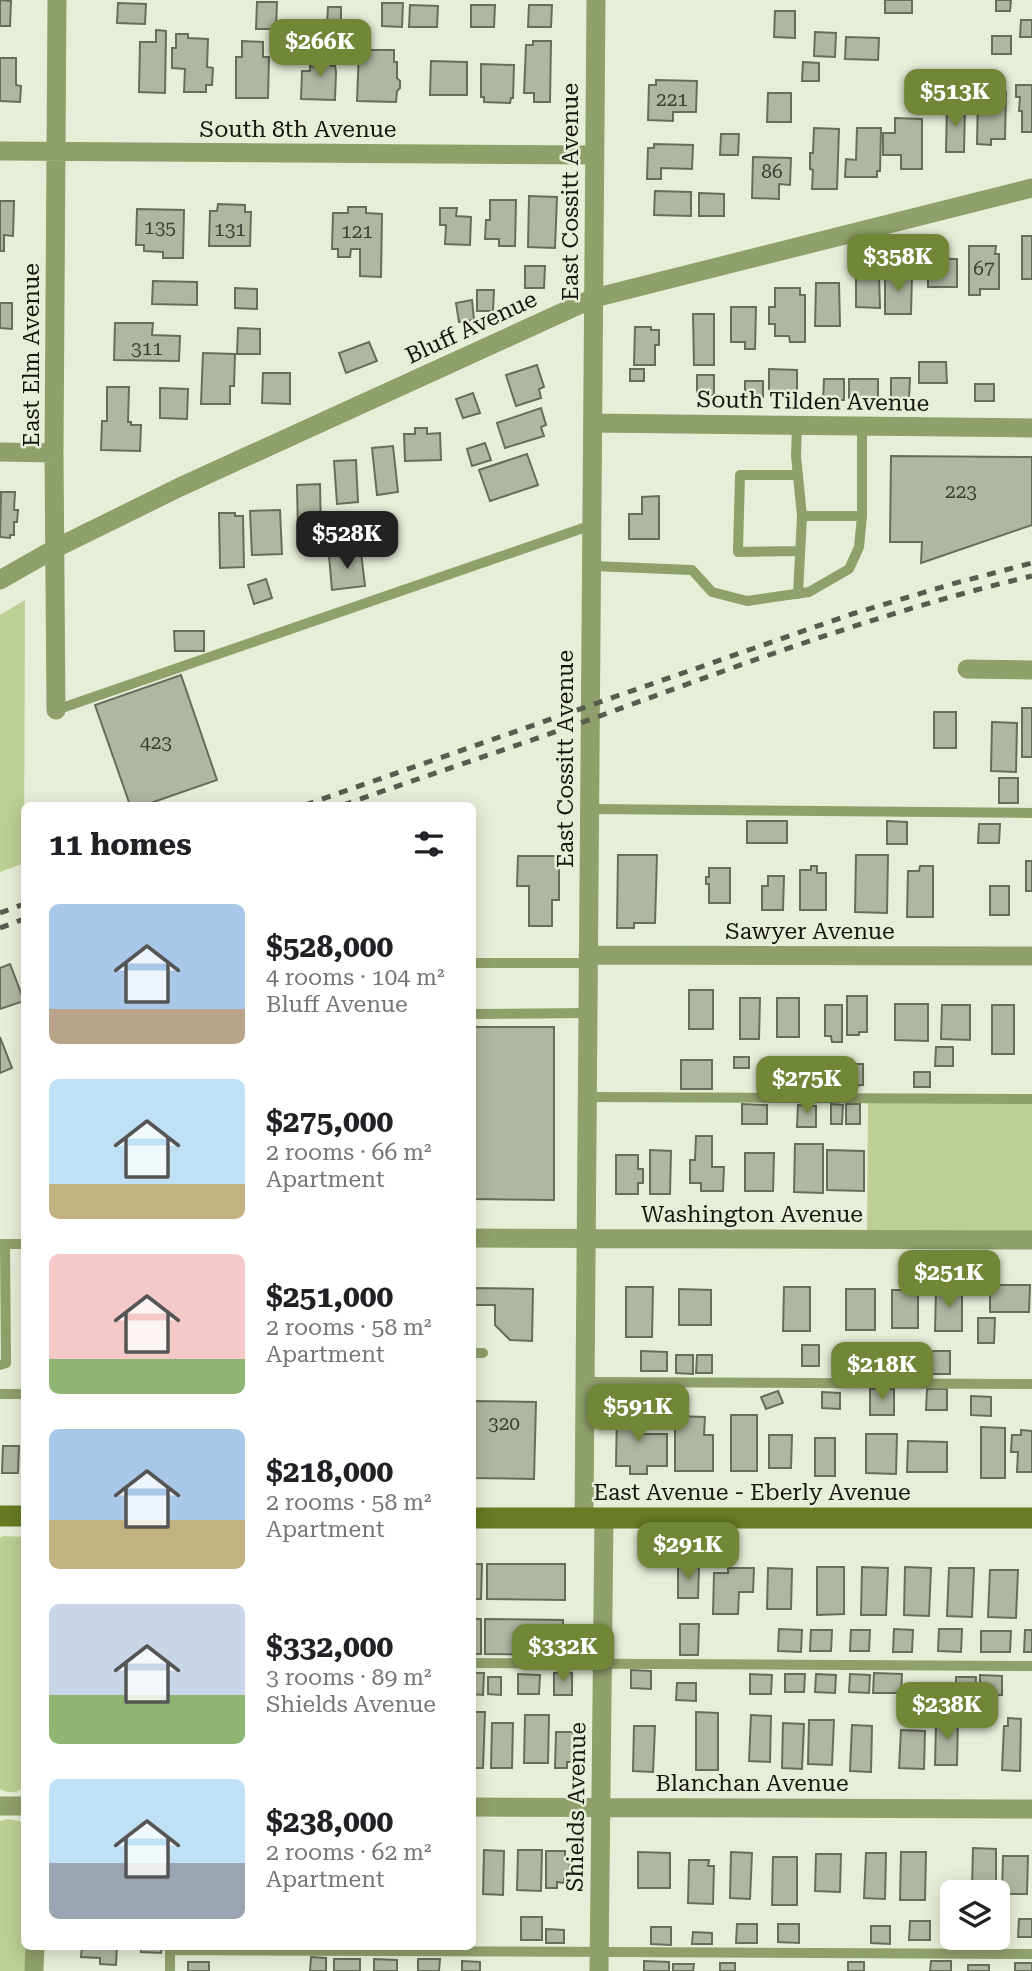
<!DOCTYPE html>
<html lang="en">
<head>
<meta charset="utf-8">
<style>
	body { margin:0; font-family:"Roboto Serif",serif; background:#f2f2f2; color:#202124; height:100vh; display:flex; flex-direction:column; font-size:26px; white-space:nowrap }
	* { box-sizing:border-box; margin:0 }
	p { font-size:23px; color:#757577 }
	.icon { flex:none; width:38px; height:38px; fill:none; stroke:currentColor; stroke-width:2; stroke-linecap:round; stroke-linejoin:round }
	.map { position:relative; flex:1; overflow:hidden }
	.drawer { position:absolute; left:21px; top:802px; width:455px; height:1148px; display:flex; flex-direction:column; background:#fff; border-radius:10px; box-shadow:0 4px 18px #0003 }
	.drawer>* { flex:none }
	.buttons { position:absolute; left:940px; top:1880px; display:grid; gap:14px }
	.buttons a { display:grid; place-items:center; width:70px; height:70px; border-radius:10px; background:#fff; box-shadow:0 4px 18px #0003; font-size:35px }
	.price { position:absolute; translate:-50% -60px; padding:0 16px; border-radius:14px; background:#728637; color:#fff; font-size:23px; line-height:46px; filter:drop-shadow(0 2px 4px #0008) }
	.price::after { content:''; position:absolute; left:50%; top:42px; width:21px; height:16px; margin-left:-10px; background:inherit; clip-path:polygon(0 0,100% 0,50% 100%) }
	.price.current { background:#222; color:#fff }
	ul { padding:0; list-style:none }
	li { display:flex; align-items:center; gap:21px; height:175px; padding:0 28px }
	li span { display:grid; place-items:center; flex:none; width:196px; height:140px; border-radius:10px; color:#555 }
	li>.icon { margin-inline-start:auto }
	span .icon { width:84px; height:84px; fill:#fffc; stroke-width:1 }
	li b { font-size:30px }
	h2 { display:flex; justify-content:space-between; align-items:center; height:84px; padding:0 28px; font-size:30px }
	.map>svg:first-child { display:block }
	.green { fill:#bdcf94 }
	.building { fill:#b0b7a1; stroke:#676d5a; stroke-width:2 }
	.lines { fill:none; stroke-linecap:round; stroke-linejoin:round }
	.lane { stroke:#90a06b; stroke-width:10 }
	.street { stroke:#90a06b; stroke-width:19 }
	.secondary { stroke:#667b22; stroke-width:21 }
	.rail { stroke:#585c4f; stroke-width:5; stroke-dasharray:9 9; stroke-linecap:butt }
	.labels { text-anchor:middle; stroke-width:5; stroke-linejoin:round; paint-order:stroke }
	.number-label { font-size:19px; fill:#3c3f34 }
	.street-label { font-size:23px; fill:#15170f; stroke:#e7eed8 }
</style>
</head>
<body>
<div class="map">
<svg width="1032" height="1971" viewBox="0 0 1032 1971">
	<rect width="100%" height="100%" fill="#e7eed8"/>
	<path class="green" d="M25,600L24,863L0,872V615Z
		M868,1100L1032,1101V1237H867Z
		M3,1536L24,1537V1787C17,1793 9,1794 0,1789V1538Z
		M8,1819L19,1821L24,1825V1946H27V1971H0V1821Z"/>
	<path class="building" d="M0,0L11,1L10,26H0Z
		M885,0H912V13H885Z
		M996,0H1011L1010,11H996Z
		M257,2H277L276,29H256Z
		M118,3L146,4L145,24L117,23Z
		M382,3H403L402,27L382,26Z
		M410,5L438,6L437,27H409Z
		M471,5H495L494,27H471Z
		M529,5H552L551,27H528Z
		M328,7H341V25L327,24Z
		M775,11H795V38L774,37Z
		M1021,20H1032V37H1020Z
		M156,30L166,31L165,93L139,92L140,42H156Z
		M815,32L836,33L835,57L814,56Z
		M176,34H188V38L208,39L207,67L213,68L212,85H206V92H184L185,69L172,68V48H176Z
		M992,36H1011V54H992Z
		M846,37L879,38L878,60L845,59Z
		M242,41L263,42V57H269L268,98H236V57H242Z
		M533,41H551L550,102H534V93H524L526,45H533Z
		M315,50H331V66H335L336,72L335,100L301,99L302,71H310V66L315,67Z
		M359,50H394V62H397V78L400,81V88L397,91L396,102L357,101Z
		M0,58H16V85L21,86L20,102L0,101Z
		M431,61L467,62V95H430Z
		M803,62L819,63V81H802Z
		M481,64L514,65L513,98H511L510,103L484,102V97H481Z
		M656,80L697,81L696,112H673V121L648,120L649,85H656Z
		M1016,85H1032V132H1022V111H1019L1020,97H1016Z
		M984,91L1006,92L1005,139H991V145L977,144L978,95H984Z
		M768,93H791V122H767Z
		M947,105L965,106L964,152H946Z
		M895,118L922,119V169H901V155H883V133H895Z
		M814,128L839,129L837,189H812L813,170L810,169V153H813Z
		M857,128H881L880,171H877V177H845L846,159L856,160Z
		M721,134H739L738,155H720Z
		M654,144L693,145L692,169L661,168V179H647L648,148H654Z
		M753,157L791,158L790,185L779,184V199L752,198Z
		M655,191L691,192V216L654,215Z
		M699,193L724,194V216H699Z
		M529,196L557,197L555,248L528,247Z
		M490,200H516L515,246H499V239H485L486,220H490Z
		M0,201H14L13,236L4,235V251H0Z
		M218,204L245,205V212H251L250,246H209L210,211H217Z
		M348,207H366V213L382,214L381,277L360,276V249H351L350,257H338V249H332L333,213H348Z
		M440,208H457L456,216L471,217L470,245L445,244L446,225H440Z
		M137,209L184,210L183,258H163V252L144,251V245H136Z
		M1022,236H1032V279H1022Z
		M969,246H996L995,254H999V289H980V295H969Z
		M928,259H957V287H928Z
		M525,266H545L544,288H525Z
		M885,275H912L911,314H885Z
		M856,276H879L880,308L856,307Z
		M153,281L197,282V305L152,304Z
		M816,283H839L840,326H815Z
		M235,288L257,289V309L235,308Z
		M775,288H800V295H805V342H790L789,336H775V324H769V307H775Z
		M477,290H494L493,311H477Z
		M472,300L474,320L459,322L456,303Z
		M0,303H12V329L0,328Z
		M731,307H756L755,349H745V342H731Z
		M693,314H714V365H694Z
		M115,323H153L152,335L180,336L179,361L114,360Z
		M635,327H651V330H659V345H655V365H634Z
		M238,328L260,329V354H237Z
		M369,342L377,361L346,373L339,353Z
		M203,353L235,354L234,386H230V404H201Z
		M919,362H946L947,383H919Z
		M537,365L544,387L539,389L541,398L516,406L506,375Z
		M630,369H644V381H630Z
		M769,369L797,370V393H769Z
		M263,373H290V404L262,403Z
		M697,375H714V395H697Z
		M891,378H910L909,398H891Z
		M824,379H844V400H823Z
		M849,379H878V398H849Z
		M745,381H763V397H745Z
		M975,384H994V401H975Z
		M107,387H129L128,422H131V425H141L140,451L101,450L102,421H107Z
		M160,388L188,389L187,419L160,418Z
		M473,393L480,413L463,418L456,399Z
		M541,408L546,425L541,427L544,436L505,448L497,423Z
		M415,428H427V434L440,433L441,460L405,461L404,434H415Z
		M485,443L491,460L472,466L467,449Z
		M393,446L398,492L377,495L372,448Z
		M527,454L538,485L490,501L479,470Z
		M891,456L1032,457V525L921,563L922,542H890Z
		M356,460L358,502L337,504L334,461Z
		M320,484L321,534L298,535L297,485Z
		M1,492H15L14,510H18L17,522H14V535H10V538L0,537Z
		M659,496V539H629V514H642V497Z
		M280,510L282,554L252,555L250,511Z
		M219,513H235V516H243L244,567L220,568Z
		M390,520V537H370V521Z
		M361,552L365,586L332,590L329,556Z
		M266,579L272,598L254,604L248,585Z
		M174,631H204V651H175Z
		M181,675L217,780L145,805H130L95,705Z
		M1022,708H1032V757H1022Z
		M934,712H956V748H934Z
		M992,722L1017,723L1016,772L991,771Z
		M999,778H1018V803H999Z
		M747,821H787V843H747Z
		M887,821L907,822V844H887Z
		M979,824H1000L999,843H978Z
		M618,855H657L655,923H634V928H617Z
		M856,855H888L887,913L855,912Z
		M518,856H559V900H552V926H529V886H517Z
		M1026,861H1032V891H1026Z
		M811,866H817V873H826V910H800V870H811Z
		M920,866H933V917H907L908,871H919Z
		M709,868H730V903H709V884H706V877H709Z
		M768,876H784L783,910H762V886H768Z
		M990,886H1009V915H990Z
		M10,964L24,1001L0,1009V968Z
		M689,990H713V1029H689Z
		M847,996H867V1032H859V1035H847Z
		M740,998H760L759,1039H740Z
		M777,998H799V1037H777Z
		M895,1004H928V1041L895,1040Z
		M825,1005H842V1042H832L831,1036H825Z
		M942,1005H970V1040L941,1039Z
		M992,1005H1014V1054H992Z
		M472,1027H554V1200L472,1199Z
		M0,1037L12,1068L0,1073Z
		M936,1047H953V1066H935Z
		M734,1057H749V1068H734Z
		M681,1060H712V1089H681Z
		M852,1064H863V1085L851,1086Z
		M814,1067H838V1089L814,1088Z
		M783,1071H801L800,1091H783Z
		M914,1072H930V1087H914Z
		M742,1104L767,1105V1124H742Z
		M831,1104L843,1105L842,1124H831Z
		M846,1104H860V1124H846Z
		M798,1105L816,1106V1127H797Z
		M696,1136H712V1167H724L723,1191H701V1183H690V1160H695Z
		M795,1144H823V1193L794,1192Z
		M650,1150L671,1151L670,1194H650Z
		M827,1150L864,1151V1191L827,1190Z
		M745,1153H774L773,1191H745Z
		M616,1155H638V1169H643V1183H638V1194H616Z
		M990,1285H1030L1029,1312H990Z
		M626,1287H653L652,1337H626Z
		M784,1287H810V1331H783Z
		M472,1288L533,1289L532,1341L510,1340L495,1325V1305H472Z
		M936,1288H962V1331H935Z
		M679,1289L711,1290V1325H679Z
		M846,1289H875V1330H846Z
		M892,1290H918V1328H892Z
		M978,1318H995L994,1343H978Z
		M900,1344L923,1345L922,1365H900Z
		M802,1345H819V1366H802Z
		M641,1351L667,1352V1371H641Z
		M865,1351H884V1373H865Z
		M928,1351H950V1374H928Z
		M676,1355H693V1374L676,1373Z
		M697,1355H712V1373H696Z
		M870,1389H894V1415H870Z
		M927,1389H947V1410H926Z
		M778,1391L783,1403L766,1409L761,1397Z
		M822,1392L840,1393V1409L822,1408Z
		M971,1396L991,1397V1416L971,1415Z
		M472,1401L536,1402L534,1479L472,1478Z
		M617,1410H642V1434H667V1466H647V1474H630V1466H616Z
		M731,1415H757V1471H731Z
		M675,1416L705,1417L704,1435H713V1471H675Z
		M981,1427L1005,1428V1478H981Z
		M1021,1430L1032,1431V1472H1017L1018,1452H1011L1012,1435H1021Z
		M866,1434H897L896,1474L866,1473Z
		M769,1435H792L791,1468H769Z
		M815,1438H835V1476H815Z
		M908,1441L947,1442V1472H907Z
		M3,1446H19L18,1473H2Z
		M472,1564H482L481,1599H472Z
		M487,1564H565V1600L487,1599Z
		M678,1566H699L698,1598H678Z
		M817,1567H844V1614L817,1615Z
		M862,1567L888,1568L886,1615H861Z
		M905,1567L931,1568L929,1616L904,1615Z
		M728,1568H754L753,1592H739L738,1614H713L714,1573H728Z
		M768,1568L792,1569L791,1609H767Z
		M949,1568H974L972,1617L947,1616Z
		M990,1570H1018L1016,1618L988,1617Z
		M472,1619H481V1654H472Z
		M485,1619L563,1620V1655L485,1654Z
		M680,1624H699L698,1655H680Z
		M779,1629L802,1630L801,1652L778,1651Z
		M894,1629L913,1630L912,1652H893Z
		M939,1629H962L961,1652L938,1651Z
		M811,1630H832L831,1651H810Z
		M851,1630H870L869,1651H850Z
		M1025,1630H1032V1652H1024Z
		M981,1631H1011L1010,1652H981Z
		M631,1670L651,1671V1689L631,1688Z
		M472,1673H484L483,1695L472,1694Z
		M554,1673H572V1695H554Z
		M874,1673L902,1674L901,1693H873Z
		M518,1674L540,1675L539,1694H518Z
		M750,1674L772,1675L771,1694H750Z
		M785,1674H805L804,1692H785Z
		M816,1674L836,1675L835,1693L815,1692Z
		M850,1674L870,1675L869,1693L849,1692Z
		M980,1675L1002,1676V1695H980Z
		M488,1677H501V1695L488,1694Z
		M956,1677H976L975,1695L956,1694Z
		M677,1683H696V1701L676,1700Z
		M472,1712H485L483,1768H472Z
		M696,1712L718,1713V1770H696Z
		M525,1715H549L548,1763H524Z
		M751,1715L771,1716L770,1762L749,1761Z
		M947,1718H958L957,1765H935L936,1721H947Z
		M1008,1718L1021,1719L1020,1771L1002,1770L1004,1726H1008Z
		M809,1720H834L832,1765L808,1764Z
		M492,1723H513L512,1768H491Z
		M783,1723L804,1724L802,1769L782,1768Z
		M852,1725L872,1726L871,1772L850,1771Z
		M634,1726H655L653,1772L633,1771Z
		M901,1730L925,1731L924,1769L899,1768Z
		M556,1732H577L576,1762H567V1768H555Z
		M973,1848L996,1849V1889H972Z
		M484,1850L504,1851L503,1895L483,1894Z
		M518,1850H542L541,1891L517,1890Z
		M546,1851H565V1861H570L569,1874H564V1883L557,1882V1888H546Z
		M638,1852L670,1853V1888H638Z
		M731,1852L752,1853L750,1899L730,1898Z
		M901,1852H926L925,1900H900Z
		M866,1853H886L885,1899L864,1898Z
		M816,1854H841L840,1892L815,1891Z
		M1003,1856H1028L1027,1894H1002Z
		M773,1857H797V1905H772Z
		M689,1860H709L708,1866H714L713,1904L688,1903Z
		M521,1917H542V1940H521Z
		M1019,1919H1032V1937H1018Z
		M910,1921H930V1940H909Z
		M737,1924H757V1943H736Z
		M778,1924H799V1943L778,1942Z
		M871,1926H890V1944L871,1943Z
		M651,1927H671V1945L651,1944Z
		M546,1929L564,1930V1943H546Z
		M693,1932L712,1933V1944H692Z
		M82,1946H117L116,1965L100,1964V1958L81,1957Z
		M141,1946H162L161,1953L141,1952Z
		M311,1957L326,1958V1971H310Z
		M334,1959H360V1971H334Z
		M374,1959L397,1960V1971H374Z
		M418,1959H440L439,1971H418Z
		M462,1961L480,1962V1971H462Z
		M644,1961L669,1962V1971H644Z
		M931,1961H951V1971H930Z
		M188,1962H209V1971H188Z
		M848,1962H864V1971H848Z
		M720,1963H735V1971H720Z
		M1015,1963H1032V1971H1015Z
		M673,1964H694L693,1971H673Z
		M968,1965H989V1971H968Z"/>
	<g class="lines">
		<path class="lane" d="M797,425L796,456L802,516L798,594
			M798,475H740L738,552L799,551
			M802,516H862
			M592,566L692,570L712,592L747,601L809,592L849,569L859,547L862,516V426
			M56,710L592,525
			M590,809L1032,813
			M472,963H588
			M472,1014L588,1013
			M587,1097L1032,1099
			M1,1244H24
			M472,1353H483
			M0,1365L6,1363L5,1244
			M585,1382L1032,1384
			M0,1394H24
			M472,1663L1032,1666
			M170,1950L1032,1954
			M170,1971V1946"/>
		<path class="street" d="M0,151L595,155
			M593,423L1032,428
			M0,452L54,453
			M0,580L56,548L180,487L594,298L1032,188
			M967,669L1032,670
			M56,710L54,453L57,0
			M588,955L1032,956
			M472,1238L1032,1240
			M584,1518L596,0
			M0,1806H24
			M472,1807L1032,1809
			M34,1971L35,1946
			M599,1971L604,1518"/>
		<path class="secondary" d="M0,1516H24
			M472,1518H1032"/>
		<path class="rail" d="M305,805L852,614L952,584L1032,563
			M343,805C431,774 520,745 608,713C748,662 887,610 1032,576
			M0,913L24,904
			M0,928L24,919"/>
	</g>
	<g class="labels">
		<g class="number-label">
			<text x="672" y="106">221</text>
			<text x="772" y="178">86</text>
			<text x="160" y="234">135</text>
			<text x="230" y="236">131</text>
			<text x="357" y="238">121</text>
			<text x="984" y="275">67</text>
			<text x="147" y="355">311</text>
			<text x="961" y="498">223</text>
			<text x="156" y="749">423</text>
			<text x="504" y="1430">320</text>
		</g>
		<g class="street-label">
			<text x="298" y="137">South 8th Avenue</text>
			<text transform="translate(570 192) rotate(-90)" y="8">East Cossitt Avenue</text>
			<text transform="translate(471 327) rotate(-25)" y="8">Bluff Avenue</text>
			<text transform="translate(31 355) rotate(-90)" y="8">East Elm Avenue</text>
			<text transform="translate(813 401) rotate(1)" y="8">South Tilden Avenue</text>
			<text transform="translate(565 759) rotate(-90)" y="8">East Cossitt Avenue</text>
			<text x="810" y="939">Sawyer Avenue</text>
			<text x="752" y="1222">Washington Avenue</text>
			<text x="752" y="1500">East Avenue - Eberly Avenue</text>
			<text x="752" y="1791">Blanchan Avenue</text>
			<text transform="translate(576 1807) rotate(-89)" y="8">Shields Avenue</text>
		</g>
	</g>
</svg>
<div class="buttons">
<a><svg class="icon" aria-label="layers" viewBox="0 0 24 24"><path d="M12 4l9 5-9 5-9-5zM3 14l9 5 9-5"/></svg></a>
</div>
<b class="price" style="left:320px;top:79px">$266K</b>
<b class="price" style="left:955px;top:129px">$513K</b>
<b class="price" style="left:898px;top:294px">$358K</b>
<b class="price current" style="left:347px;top:571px">$528K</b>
<b class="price" style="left:807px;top:1116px">$275K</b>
<b class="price" style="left:949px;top:1310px">$251K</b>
<b class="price" style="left:882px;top:1402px">$218K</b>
<b class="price" style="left:638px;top:1444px">$591K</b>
<b class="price" style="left:688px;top:1582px">$291K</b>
<b class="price" style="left:563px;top:1684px">$332K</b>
<b class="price" style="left:947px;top:1742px">$238K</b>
<section class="drawer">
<h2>11 homes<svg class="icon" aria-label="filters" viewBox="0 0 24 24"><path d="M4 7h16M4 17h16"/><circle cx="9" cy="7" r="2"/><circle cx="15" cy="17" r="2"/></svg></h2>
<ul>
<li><span style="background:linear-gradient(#a9c7e8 75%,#b9a48a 0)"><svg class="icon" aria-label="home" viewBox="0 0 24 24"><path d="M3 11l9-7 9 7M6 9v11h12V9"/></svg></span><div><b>$528,000</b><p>4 rooms · 104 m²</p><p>Bluff Avenue</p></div></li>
<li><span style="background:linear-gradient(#bfe0f5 75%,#c2b280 0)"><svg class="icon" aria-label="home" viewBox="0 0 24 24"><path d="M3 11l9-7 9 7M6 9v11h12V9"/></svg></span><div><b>$275,000</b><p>2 rooms · 66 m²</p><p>Apartment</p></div></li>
<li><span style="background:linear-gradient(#f6c9c9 75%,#8fb573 0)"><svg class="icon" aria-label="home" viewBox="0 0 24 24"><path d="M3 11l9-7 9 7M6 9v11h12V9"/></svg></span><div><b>$251,000</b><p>2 rooms · 58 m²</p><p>Apartment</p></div></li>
<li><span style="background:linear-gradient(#a9c7e8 65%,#c2b280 0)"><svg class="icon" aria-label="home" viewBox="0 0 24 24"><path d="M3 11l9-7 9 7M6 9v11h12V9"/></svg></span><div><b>$218,000</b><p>2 rooms · 58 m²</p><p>Apartment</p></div></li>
<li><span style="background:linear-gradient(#c9d6e8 65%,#8fb573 0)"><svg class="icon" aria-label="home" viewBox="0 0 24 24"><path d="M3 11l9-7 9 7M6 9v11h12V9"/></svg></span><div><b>$332,000</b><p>3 rooms · 89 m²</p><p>Shields Avenue</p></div></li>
<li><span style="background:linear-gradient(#bfe0f5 60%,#9aa5b1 0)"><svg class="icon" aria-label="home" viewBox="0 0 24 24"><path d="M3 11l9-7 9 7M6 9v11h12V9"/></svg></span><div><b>$238,000</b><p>2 rooms · 62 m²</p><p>Apartment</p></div></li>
</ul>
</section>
</div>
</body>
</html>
